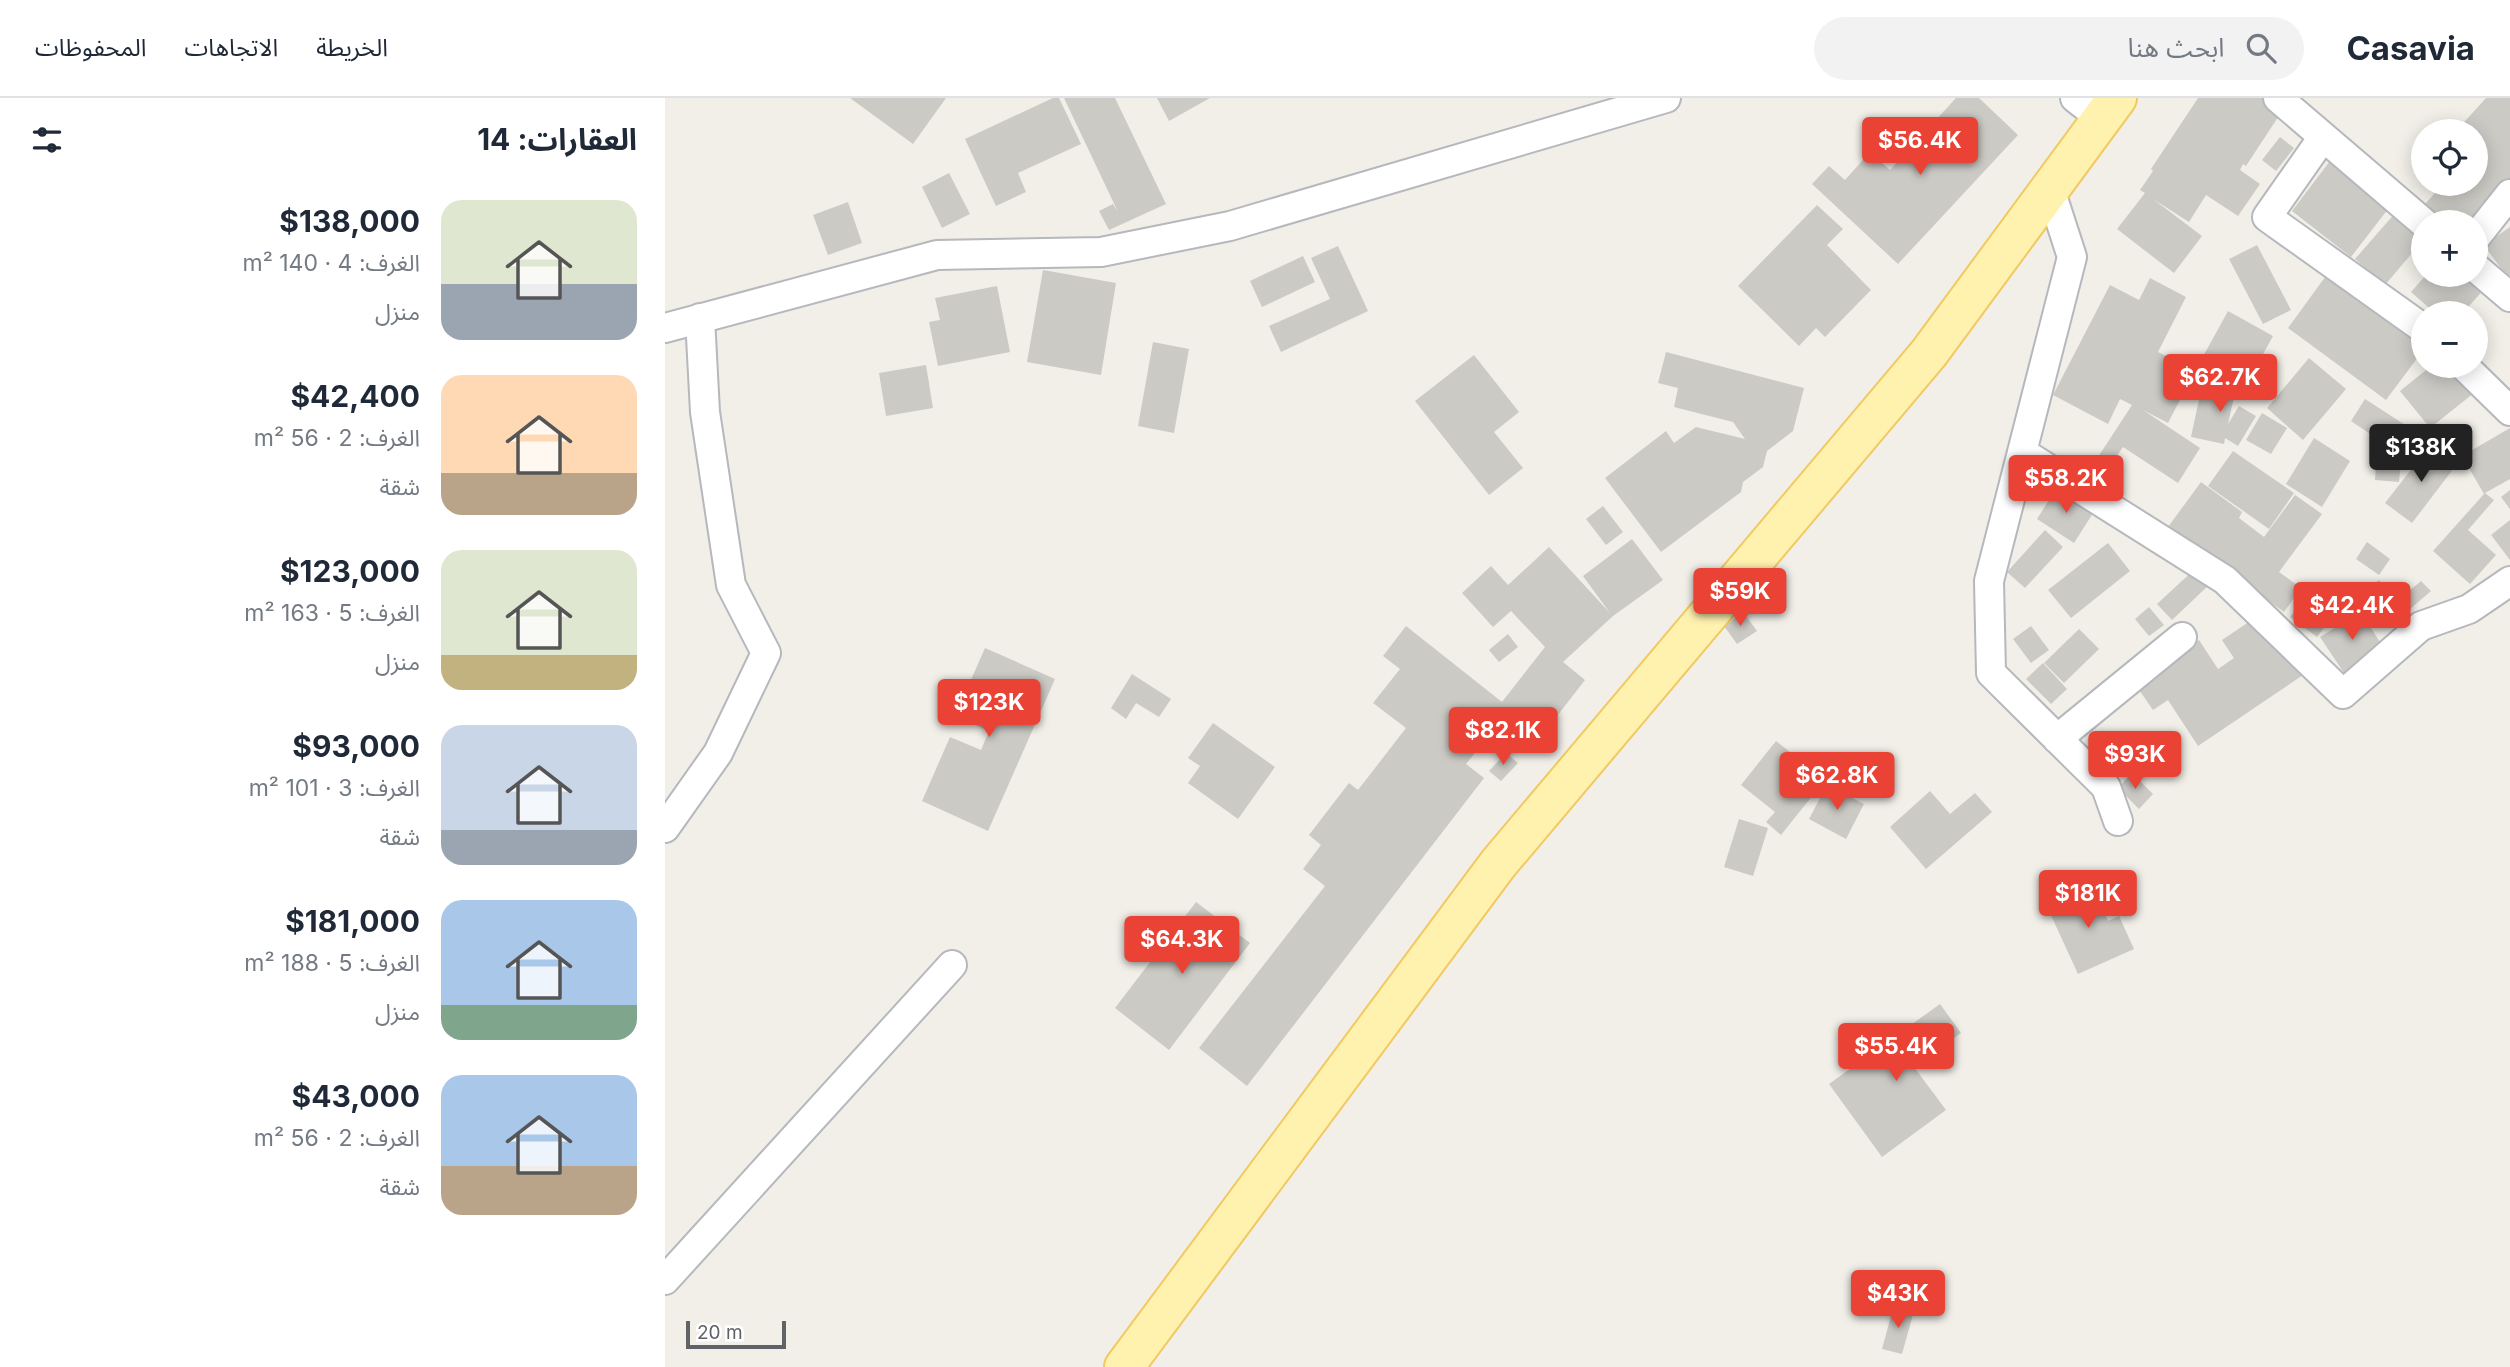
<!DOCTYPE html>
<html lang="ar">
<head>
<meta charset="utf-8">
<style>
	body { margin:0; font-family:Inter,"Noto Sans Arabic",sans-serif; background:#f2f2f3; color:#1f2937; direction:rtl; height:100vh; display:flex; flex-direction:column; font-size:26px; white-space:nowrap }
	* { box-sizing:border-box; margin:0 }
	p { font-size:23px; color:#747a83 }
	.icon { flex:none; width:38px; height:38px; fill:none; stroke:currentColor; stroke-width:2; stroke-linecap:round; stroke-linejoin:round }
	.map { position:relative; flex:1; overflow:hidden; direction:ltr }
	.side { display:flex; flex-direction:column; background:#fff; width:665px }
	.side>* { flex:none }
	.controls { position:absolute; left:1746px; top:21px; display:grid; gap:14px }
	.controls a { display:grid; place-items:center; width:77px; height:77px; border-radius:50%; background:#fff; box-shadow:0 4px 18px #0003; font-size:35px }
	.scale { position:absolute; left:21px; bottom:18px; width:100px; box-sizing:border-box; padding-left:7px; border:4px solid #5f6368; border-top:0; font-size:19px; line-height:24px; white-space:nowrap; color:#5f6368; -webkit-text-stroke:5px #fff; paint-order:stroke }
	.price { position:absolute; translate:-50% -60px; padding:0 16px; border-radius:7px; background:#ea4335; color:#fff; font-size:23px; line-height:46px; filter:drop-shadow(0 2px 4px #0008) }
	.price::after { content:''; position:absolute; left:50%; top:42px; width:21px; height:16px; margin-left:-10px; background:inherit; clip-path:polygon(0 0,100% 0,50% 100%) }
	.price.on { background:#222; color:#fff }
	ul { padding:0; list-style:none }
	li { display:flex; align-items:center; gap:21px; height:175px; padding:0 28px }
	li span { display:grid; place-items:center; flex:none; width:196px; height:140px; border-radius:21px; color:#555 }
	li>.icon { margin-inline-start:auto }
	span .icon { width:84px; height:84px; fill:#fffc; stroke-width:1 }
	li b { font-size:30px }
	h2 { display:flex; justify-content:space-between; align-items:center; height:84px; padding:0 28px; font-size:30px }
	header { display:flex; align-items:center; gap:42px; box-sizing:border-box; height:98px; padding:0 35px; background:#fff; border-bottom:2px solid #e0e1e3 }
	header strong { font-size:33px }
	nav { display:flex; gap:38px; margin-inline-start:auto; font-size:24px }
	.search { width:490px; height:63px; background:#f2f2f3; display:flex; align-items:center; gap:18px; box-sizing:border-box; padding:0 24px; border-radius:38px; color:#747a83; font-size:26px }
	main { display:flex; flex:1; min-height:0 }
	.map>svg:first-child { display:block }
	.building { fill:#cccac5 }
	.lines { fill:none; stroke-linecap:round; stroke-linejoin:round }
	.minor-casing { stroke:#b5b8bc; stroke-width:32 }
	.primary-casing { stroke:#f2c960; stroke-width:42 }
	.minor { stroke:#fff; stroke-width:28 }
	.primary { stroke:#fff2af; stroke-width:38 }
</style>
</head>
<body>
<header>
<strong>Casavia</strong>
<div class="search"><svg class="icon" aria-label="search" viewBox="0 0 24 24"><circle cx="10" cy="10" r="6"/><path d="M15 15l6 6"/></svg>ابحث هنا</div>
<nav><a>الخريطة</a><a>الاتجاهات</a><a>المحفوظات</a></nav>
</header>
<main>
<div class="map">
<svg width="1845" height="1269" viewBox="0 0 1845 1269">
	<rect width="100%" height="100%" fill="#f1efe8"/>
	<path class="building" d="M185,0H281L248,46Z
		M388,0H394L416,46L353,75L361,94L331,108L300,41Z
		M399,0H450L501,106L444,132L434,113L448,106L453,114Z
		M492,0H545L504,23Z
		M1291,0H1314L1353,37L1233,166L1147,86L1164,68L1180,82L1205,54L1225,72Z
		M1533,0H1604L1619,10L1581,68L1578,66L1575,72L1595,86L1573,118L1541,97L1524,124L1488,101L1537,138L1509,175L1452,131L1480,95L1475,92L1488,73L1486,71Z
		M1821,0H1845V82L1806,124H1779L1760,106L1778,86H1811V33H1791Z
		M1615,39L1629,50L1611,73L1597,62Z
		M1671,55L1730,102L1686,159L1627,113Z
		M284,75L305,116L277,130L257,89Z
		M183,104L197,145L163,157L148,117Z
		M1152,107L1178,131L1162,147L1206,192L1160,239L1151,230L1134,248L1073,188Z
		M1731,114L1759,138V141L1720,187L1690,161Z
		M1845,129V177L1842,179L1819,147Z
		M1592,147L1626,212L1598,226L1564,161Z
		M673,148L703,213L616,254L604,228L665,201L646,160Z
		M638,158L650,184L597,209L585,183Z
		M378,172L451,185L436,277L362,264Z
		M1663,175L1759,246V251L1721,302L1623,230Z
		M1761,177H1766L1774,183L1779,177H1806L1820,190L1798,215H1770L1746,194Z
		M1485,180L1521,199L1493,254L1511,263L1499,286L1518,296L1503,325L1478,312L1535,350L1513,385L1458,349L1430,390L1418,382L1467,307L1455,301L1443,326L1388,297L1445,187L1474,202Z
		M332,188L345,254L273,268L264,224L275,222L270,200Z
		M1563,213L1608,238L1580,289L1535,264Z
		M488,244L524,251L509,335L473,328Z
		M1001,254L1139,290L1128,333L1102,353L1098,369L1078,384L1076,394L996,454L940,380L1001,333L1009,345L1031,329L1080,341L1068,324L1009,309L1013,290L993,285Z
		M809,257L854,314L829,334L858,370L824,397L750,303Z
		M1644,260L1681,291L1638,342L1602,310Z
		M261,267L268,310L221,318L214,275Z
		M1766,268H1812L1824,283L1765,330L1735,293Z
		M1539,278L1572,286L1563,326L1574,308L1591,318L1573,348L1560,340L1559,346L1526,339Z
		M1700,301L1748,332L1734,352H1737L1734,384L1710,382L1712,350L1729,352L1686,323Z
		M1597,315L1622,330L1606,356L1581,342Z
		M1845,330V381L1820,395L1829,402L1803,432L1831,457L1805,486L1768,453L1819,396L1797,358Z
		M1649,340L1685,363L1657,409L1621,386Z
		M1766,346L1792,366L1747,425L1720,405Z
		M1568,353L1629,395L1604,431L1543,388Z
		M1536,384L1577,414L1574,420L1599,439L1630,397L1657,416L1614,474L1636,490L1619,514L1503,429Z
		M1393,388L1430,412L1409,445L1372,421Z
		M1845,392V411L1836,399Z
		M938,408L958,434L941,447L921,421Z
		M1845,422V462L1826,437Z
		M1380,432L1398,449L1360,490L1342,474Z
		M967,441L998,482L948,518L898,564L920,582L878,636L846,610L801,666L819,680L582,988L534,950L660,788L638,771L656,747L644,737L684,685L693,692L741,630L708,605L735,571L718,558L741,528L837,604L880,549L846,513L828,529L797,495L826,468L843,487L884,449L945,515L918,478Z
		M1702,444L1725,461L1714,477L1691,461Z
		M1443,445L1465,473L1406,520L1383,492Z
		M1532,469L1546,485L1507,522L1492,506Z
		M1714,482L1726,497L1700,519L1688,504Z
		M1756,483L1766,493L1745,511L1736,500Z
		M1667,491L1680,502L1652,539L1625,519L1641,497L1655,507Z
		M1734,499L1749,521L1732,533L1717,511Z
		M1484,509L1499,527L1484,538L1470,521Z
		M1603,511L1644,573L1533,648L1503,602L1488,612L1470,586L1534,542L1553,571L1569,560L1557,542Z
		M1078,514L1092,533L1072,546L1059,528Z
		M1696,514L1718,549L1679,575L1655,539Z
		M1366,528L1384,552L1366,565L1348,541Z
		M1414,531L1434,551L1399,585L1379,565Z
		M843,536L853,549L834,564L824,552Z
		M320,550L390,581L323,733L257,703L285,639L316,652L324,633L290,618Z
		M1378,565L1402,591L1386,606L1361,581Z
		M467,576L506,601L494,619L471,605L461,621L446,610Z
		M548,625L610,669L573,721L523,685L535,668L523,660Z
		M1111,643L1160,682L1116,737L1101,724L1110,714L1076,687Z
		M841,655L853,665L836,683L824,673Z
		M1467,675L1488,696L1474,711L1453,690Z
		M1162,687L1199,706L1181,741L1144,721Z
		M1265,693L1285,716L1310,695L1327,714L1261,771L1225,729Z
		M1074,721L1103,730L1088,778L1059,769Z
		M1401,792L1406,803L1430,793L1443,823L1454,818L1469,851L1413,876L1379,802Z
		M531,804L585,845L504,952L450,910Z
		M1275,906L1296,935L1249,969L1281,1012L1217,1059L1164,986Z
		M1229,1207L1249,1213L1237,1256L1217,1251Z"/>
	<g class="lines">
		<defs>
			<path id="minor" d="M1410,0L1437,21
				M1613,0L1759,125
				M1658,39L1602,119L1759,231
				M1385,91L1407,159L1324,483L1326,575L1441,689L1453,723
				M1811,139L1845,96
				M1811,170L1845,199
				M0,230L272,157L436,154L565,128L1001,0
				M1799,268L1845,313
				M1357,354L1560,482L1678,596L1756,528L1804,511L1845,483
				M1392,641L1517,539
				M0,730L53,655L101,555L66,487L40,314L35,220
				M0,1182L287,867"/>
			<path id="primary" d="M459,1269L833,766L1264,255L1452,0"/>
		</defs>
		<use href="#minor" class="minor-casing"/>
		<use href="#primary" class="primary-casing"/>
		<use href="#minor" class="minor"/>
		<use href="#primary" class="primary"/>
	</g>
</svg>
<div class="controls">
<a><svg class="icon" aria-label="locate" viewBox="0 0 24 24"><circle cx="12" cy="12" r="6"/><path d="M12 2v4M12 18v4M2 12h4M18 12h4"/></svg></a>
<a>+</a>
<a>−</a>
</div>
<div class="scale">20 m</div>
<b class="price" style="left:1255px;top:79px">$56.4K</b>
<b class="price" style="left:1555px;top:316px">$62.7K</b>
<b class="price on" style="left:1756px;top:386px">$138K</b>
<b class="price" style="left:1401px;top:417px">$58.2K</b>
<b class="price" style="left:1075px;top:530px">$59K</b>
<b class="price" style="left:1687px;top:544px">$42.4K</b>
<b class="price" style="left:324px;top:641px">$123K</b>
<b class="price" style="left:838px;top:669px">$82.1K</b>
<b class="price" style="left:1470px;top:693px">$93K</b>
<b class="price" style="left:1172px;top:714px">$62.8K</b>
<b class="price" style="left:1423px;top:832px">$181K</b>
<b class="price" style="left:517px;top:878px">$64.3K</b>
<b class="price" style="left:1231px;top:985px">$55.4K</b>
<b class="price" style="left:1233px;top:1232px">$43K</b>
</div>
<section class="side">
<h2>العقارات: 14<svg class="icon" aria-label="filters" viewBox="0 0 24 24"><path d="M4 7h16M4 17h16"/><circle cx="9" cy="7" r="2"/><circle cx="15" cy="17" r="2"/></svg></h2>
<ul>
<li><span style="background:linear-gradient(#dfe7d0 60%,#9aa5b1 0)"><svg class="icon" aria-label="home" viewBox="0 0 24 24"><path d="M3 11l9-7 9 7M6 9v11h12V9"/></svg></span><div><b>$138,000</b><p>الغرف: 4 · 140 m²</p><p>منزل</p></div></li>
<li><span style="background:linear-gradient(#ffd9b3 70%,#b9a48a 0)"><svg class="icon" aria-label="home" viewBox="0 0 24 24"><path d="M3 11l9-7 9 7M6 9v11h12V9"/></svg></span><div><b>$42,400</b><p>الغرف: 2 · 56 m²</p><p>شقة</p></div></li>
<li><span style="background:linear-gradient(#dfe7d0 75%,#c2b280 0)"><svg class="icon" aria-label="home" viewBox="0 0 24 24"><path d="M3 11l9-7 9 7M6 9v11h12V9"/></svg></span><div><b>$123,000</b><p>الغرف: 5 · 163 m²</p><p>منزل</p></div></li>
<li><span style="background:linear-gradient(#c9d6e8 75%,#9aa5b1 0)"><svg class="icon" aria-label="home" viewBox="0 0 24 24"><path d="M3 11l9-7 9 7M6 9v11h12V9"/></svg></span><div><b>$93,000</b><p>الغرف: 3 · 101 m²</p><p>شقة</p></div></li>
<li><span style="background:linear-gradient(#a9c7e8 75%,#7fa58c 0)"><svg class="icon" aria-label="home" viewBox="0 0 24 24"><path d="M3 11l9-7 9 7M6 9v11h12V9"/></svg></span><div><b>$181,000</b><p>الغرف: 5 · 188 m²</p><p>منزل</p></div></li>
<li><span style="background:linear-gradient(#a9c7e8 65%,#b9a48a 0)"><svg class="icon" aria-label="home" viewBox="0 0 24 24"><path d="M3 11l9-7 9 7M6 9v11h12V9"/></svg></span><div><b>$43,000</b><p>الغرف: 2 · 56 m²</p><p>شقة</p></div></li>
</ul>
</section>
</main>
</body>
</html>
